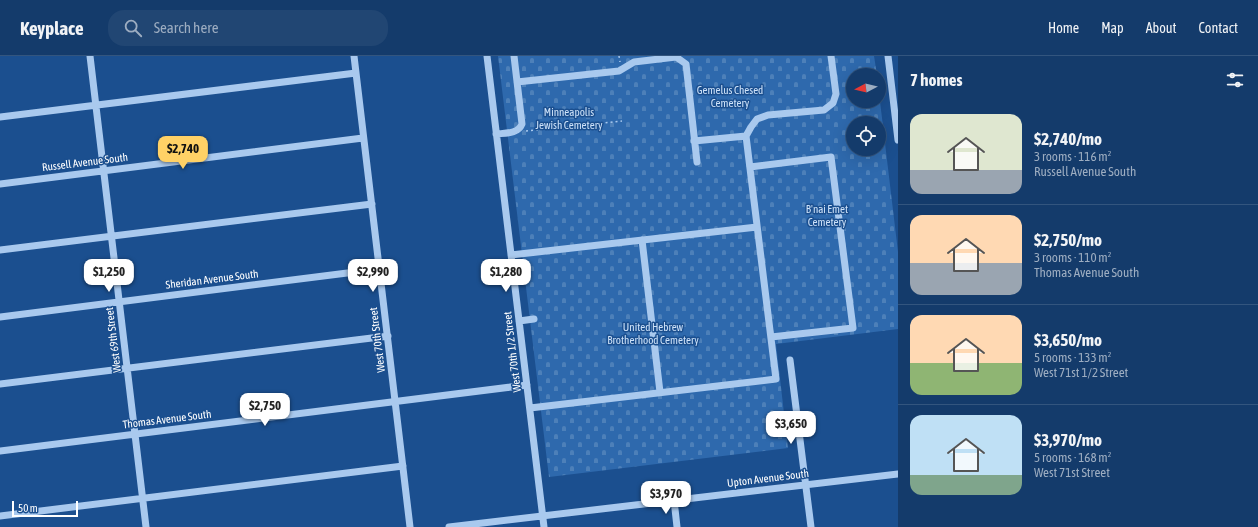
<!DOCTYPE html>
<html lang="en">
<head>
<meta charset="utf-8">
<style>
	body { margin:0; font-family:"Asap Condensed",sans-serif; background:#214673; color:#f1f3f6; height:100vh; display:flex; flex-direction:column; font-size:15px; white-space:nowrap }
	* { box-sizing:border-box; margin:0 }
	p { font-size:13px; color:#9dadc1 }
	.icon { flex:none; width:22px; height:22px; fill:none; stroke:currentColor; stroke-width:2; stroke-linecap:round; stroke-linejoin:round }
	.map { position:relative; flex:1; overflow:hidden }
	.panel { display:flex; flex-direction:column; background:#143b6b; width:360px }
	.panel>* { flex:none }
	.needle { width:26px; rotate:263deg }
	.buttons { position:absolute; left:846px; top:12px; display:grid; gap:8px }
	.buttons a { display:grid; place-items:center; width:40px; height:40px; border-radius:50%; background:#143b6b; box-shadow:0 4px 16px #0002,0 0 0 1px #33557e; font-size:20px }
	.scale { position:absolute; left:12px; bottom:10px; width:66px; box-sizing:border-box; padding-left:4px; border:2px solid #fff; border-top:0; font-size:11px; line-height:14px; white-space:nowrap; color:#fff; -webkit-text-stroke:3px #1b4f8f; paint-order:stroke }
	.price { position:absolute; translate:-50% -34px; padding:0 9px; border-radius:8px; background:#fff; color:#222; font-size:13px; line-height:26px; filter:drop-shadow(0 1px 2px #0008) }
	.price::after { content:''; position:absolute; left:50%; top:24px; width:12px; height:9px; margin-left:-6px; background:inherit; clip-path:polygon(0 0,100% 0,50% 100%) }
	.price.active { background:#ffd166; color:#111 }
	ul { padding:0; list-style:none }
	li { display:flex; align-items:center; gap:12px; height:100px; padding:0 12px }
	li+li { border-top:1px solid #33557e }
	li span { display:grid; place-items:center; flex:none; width:112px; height:80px; border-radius:12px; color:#555 }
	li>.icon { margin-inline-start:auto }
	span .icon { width:48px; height:48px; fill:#fffc; stroke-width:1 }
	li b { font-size:17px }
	h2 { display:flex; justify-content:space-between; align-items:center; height:48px; padding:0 12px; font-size:17px }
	header { display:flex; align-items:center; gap:24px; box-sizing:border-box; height:56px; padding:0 20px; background:#143b6b; border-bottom:1px solid #33557e }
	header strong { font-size:19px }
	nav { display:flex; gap:22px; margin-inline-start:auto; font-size:14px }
	.search { width:280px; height:36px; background:#214673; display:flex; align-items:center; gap:10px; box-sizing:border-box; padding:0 14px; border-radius:16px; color:#9dadc1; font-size:15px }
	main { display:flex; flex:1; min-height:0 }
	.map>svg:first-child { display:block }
	.cemetery { fill:url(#cemetery-stones); fill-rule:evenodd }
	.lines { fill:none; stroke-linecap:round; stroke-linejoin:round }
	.path { stroke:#a9c9ee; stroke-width:1.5; stroke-dasharray:2 3; stroke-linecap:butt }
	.minor { stroke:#a9c9ee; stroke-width:7 }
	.labels { text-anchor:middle; stroke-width:3; stroke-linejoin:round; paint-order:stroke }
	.park-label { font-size:11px; fill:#cfe3fa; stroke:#1b4f8f }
	.street-label { font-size:11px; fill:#fff; stroke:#1b4f8f }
</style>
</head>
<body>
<header>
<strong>Keyplace</strong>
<div class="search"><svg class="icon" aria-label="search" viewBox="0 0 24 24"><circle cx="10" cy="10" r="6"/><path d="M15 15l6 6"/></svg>Search here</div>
<nav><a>Home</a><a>Map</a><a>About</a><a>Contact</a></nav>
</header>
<main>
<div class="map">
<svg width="898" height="471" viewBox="0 0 898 471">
	<defs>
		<pattern id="cemetery-stones" width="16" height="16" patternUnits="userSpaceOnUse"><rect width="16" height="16" fill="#2e69ad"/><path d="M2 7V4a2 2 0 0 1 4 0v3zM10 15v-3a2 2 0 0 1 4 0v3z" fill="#4d80b9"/></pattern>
	</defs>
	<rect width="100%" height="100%" fill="#1b4f8f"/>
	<path class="cemetery" d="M498,0H874L877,19H853V45H879V37L898,196V273L776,288L788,392L549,421ZM853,67H879V93H853Z"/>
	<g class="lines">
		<path class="path" d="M619,0L620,6
			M526,75L622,65"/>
		<path class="minor" d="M90,0L146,471
			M354,0L410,471
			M487,0L544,471
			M888,0L898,84
			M517,26L619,15L634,6L676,1L686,8L697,106
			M0,61L356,17
			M496,78C506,77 518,78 522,68L514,0
			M694,85L746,80
			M750,111L831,101L853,272L771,281
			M0,128L363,82
			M642,184L660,336
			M0,194L372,148
			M511,199L757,171
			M0,261L379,213
			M519,265L534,263
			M790,304L811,471
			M0,328L388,280
			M530,352L776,323L746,80L751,71L757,63L768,59L824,54L833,47L836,38L831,0
			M0,395L527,329
			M674,444L677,471
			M0,460L403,410
			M449,471L898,418"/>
	</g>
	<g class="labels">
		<g class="park-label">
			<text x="730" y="38">Gemelus Chesed<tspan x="730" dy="13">Cemetery</tspan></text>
			<text x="569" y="60">Minneapolis<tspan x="569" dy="13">Jewish Cemetery</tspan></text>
			<text x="827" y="157">B'nai Emet<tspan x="827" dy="13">Cemetery</tspan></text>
			<text x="653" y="275">United Hebrew<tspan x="653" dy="13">Brotherhood Cemetery</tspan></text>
		</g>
		<g class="street-label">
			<text transform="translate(85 106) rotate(-7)" y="4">Russell Avenue South</text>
			<text transform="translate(212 223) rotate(-7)" y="4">Sheridan Avenue South</text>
			<text transform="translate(113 284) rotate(-97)" y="4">West 69th Street</text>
			<text transform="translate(377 284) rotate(-97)" y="4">West 70th Street</text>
			<text transform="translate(512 296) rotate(-97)" y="4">West 70th 1/2 Street</text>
			<text transform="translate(167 363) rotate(-7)" y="4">Thomas Avenue South</text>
			<text transform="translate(768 422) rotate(-7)" y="4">Upton Avenue South</text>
		</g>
	</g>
</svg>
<div class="buttons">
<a><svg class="needle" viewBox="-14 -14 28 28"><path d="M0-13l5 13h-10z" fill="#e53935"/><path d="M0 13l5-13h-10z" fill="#9dadc1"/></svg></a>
<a><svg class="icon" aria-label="locate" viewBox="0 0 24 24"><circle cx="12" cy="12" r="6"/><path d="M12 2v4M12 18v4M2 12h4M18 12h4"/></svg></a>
</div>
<div class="scale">50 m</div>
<b class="price active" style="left:183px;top:114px">$2,740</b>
<b class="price" style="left:109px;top:237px">$1,250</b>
<b class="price" style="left:373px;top:237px">$2,990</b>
<b class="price" style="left:506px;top:237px">$1,280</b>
<b class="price" style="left:265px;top:371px">$2,750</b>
<b class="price" style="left:791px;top:389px">$3,650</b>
<b class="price" style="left:666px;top:459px">$3,970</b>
</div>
<section class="panel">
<h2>7 homes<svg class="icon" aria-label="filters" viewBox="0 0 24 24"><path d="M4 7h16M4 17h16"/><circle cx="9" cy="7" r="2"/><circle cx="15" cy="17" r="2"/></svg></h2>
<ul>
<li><span style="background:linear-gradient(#dfe7d0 70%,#9aa5b1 0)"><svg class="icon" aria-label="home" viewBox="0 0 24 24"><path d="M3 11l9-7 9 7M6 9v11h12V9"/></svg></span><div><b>$2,740/mo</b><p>3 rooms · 116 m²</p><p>Russell Avenue South</p></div></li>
<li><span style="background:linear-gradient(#ffd9b3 60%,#9aa5b1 0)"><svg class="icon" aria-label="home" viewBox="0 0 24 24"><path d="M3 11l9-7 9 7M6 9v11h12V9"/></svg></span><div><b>$2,750/mo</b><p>3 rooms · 110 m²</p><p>Thomas Avenue South</p></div></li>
<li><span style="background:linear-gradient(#ffd9b3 60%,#8fb573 0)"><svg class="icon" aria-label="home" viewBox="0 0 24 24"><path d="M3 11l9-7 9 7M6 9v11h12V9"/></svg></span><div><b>$3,650/mo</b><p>5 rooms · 133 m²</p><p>West 71st 1/2 Street</p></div></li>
<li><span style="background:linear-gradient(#bfe0f5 75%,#7fa58c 0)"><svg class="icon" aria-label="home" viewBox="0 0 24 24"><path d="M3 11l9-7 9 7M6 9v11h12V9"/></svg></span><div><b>$3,970/mo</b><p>5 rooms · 168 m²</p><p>West 71st Street</p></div></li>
</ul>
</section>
</main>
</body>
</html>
